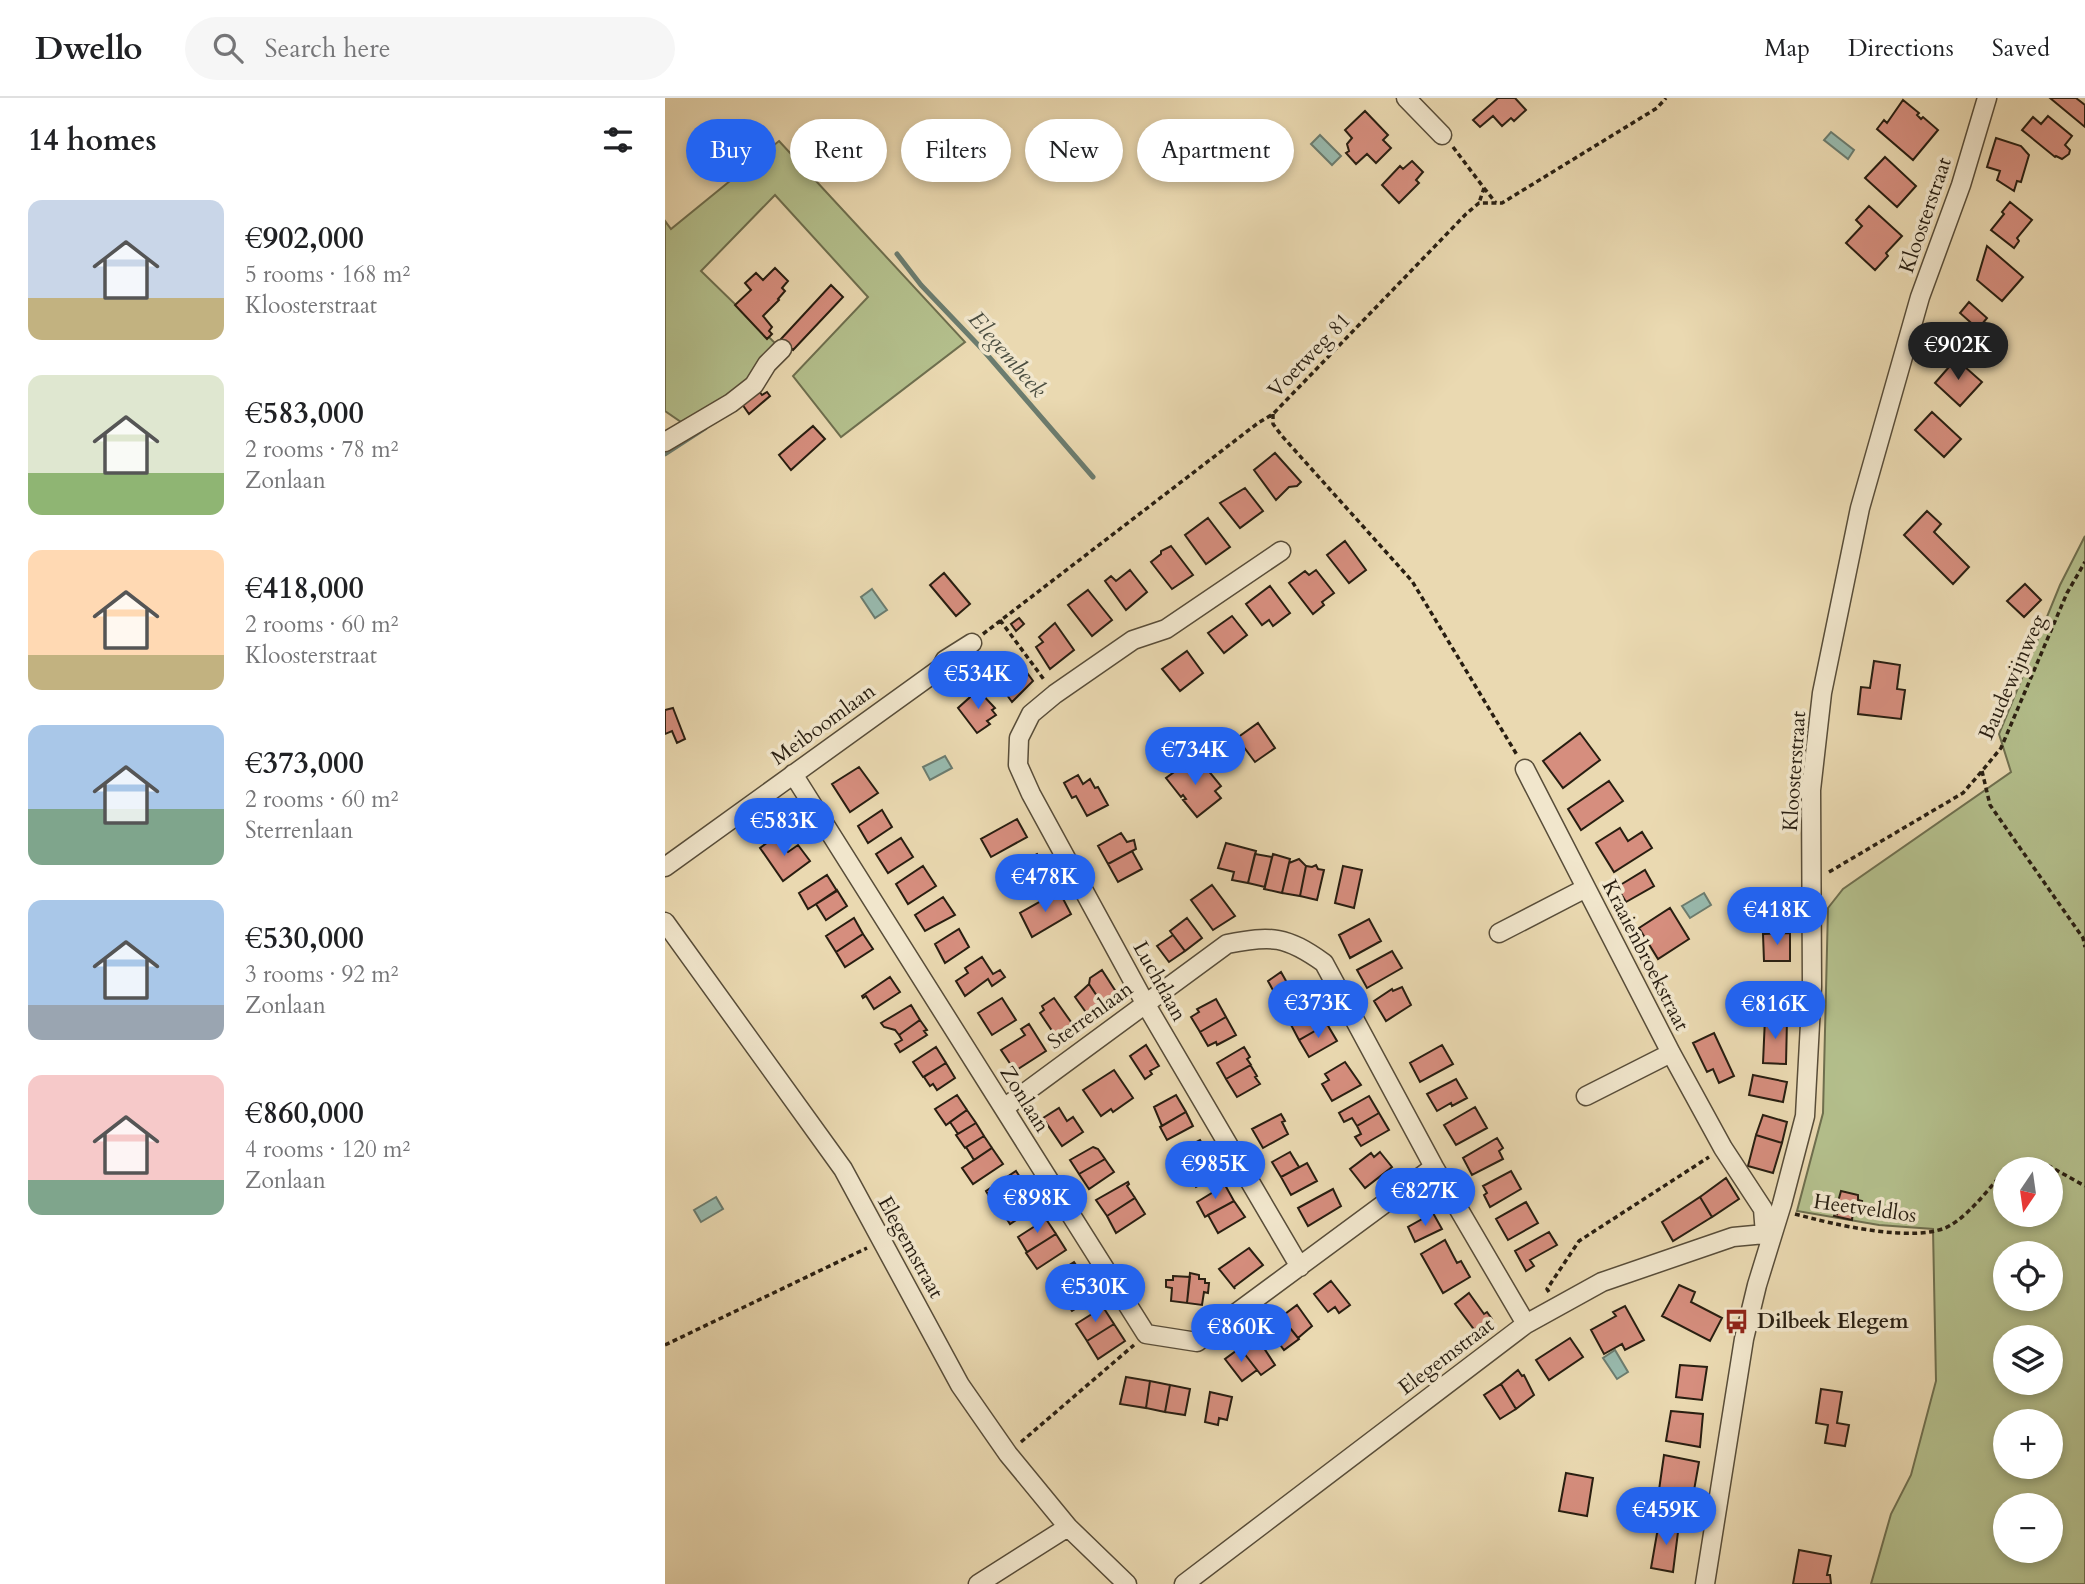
<!DOCTYPE html>
<html lang="en">
<head>
<meta charset="utf-8">
<style>
	body { margin:0; font-family:Cardo,serif; background:#f6f6f6; color:#202124; height:100vh; display:flex; flex-direction:column; font-size:26px; white-space:nowrap }
	* { box-sizing:border-box; margin:0 }
	p { font-size:23px; color:#757577 }
	.icon { flex:none; width:38px; height:38px; fill:none; stroke:currentColor; stroke-width:2; stroke-linecap:round; stroke-linejoin:round }
	.map { position:relative; flex:1; overflow:hidden }
	.details { display:flex; flex-direction:column; background:#fff; width:665px }
	.details>* { flex:none }
	.top-card { position:absolute; left:21px; top:21px; width:665px; height:63px; display:flex; gap:14px }
	.needle { width:46px; rotate:193deg }
	.fabs { position:absolute; left:1328px; top:1059px; display:grid; gap:14px }
	.fabs a { display:grid; place-items:center; width:70px; height:70px; border-radius:50%; background:#fff; box-shadow:0 4px 10px #0003; font-size:35px }
	.price { position:absolute; translate:-50% -60px; padding:0 16px; border-radius:24px; background:#2563eb; color:#fff; font-size:23px; line-height:46px; filter:drop-shadow(0 2px 4px #0008) }
	.price::after { content:''; position:absolute; left:50%; top:42px; width:21px; height:16px; margin-left:-10px; background:inherit; clip-path:polygon(0 0,100% 0,50% 100%) }
	.price.on { background:#222; color:#fff }
	ul { padding:0; list-style:none }
	li { display:flex; align-items:center; gap:21px; height:175px; padding:0 28px }
	li span { display:grid; place-items:center; flex:none; width:196px; height:140px; border-radius:14px; color:#555 }
	li>.icon { margin-inline-start:auto }
	span .icon { width:84px; height:84px; fill:#fffc; stroke-width:1 }
	li b { font-size:30px }
	h2 { display:flex; justify-content:space-between; align-items:center; height:84px; padding:0 28px; font-size:30px }
	.pill { padding:0 24px; border-radius:32px; background:#fff; box-shadow:0 4px 10px #0003; font-size:24px; line-height:63px }
	.pill.on { background:#2563eb; color:#fff }
	header { display:flex; align-items:center; gap:42px; box-sizing:border-box; height:98px; padding:0 35px; background:#fff; border-bottom:2px solid #e0e0e0 }
	header strong { font-size:33px }
	nav { display:flex; gap:38px; margin-inline-start:auto; font-size:24px }
	.search { width:490px; height:63px; background:#f6f6f6; display:flex; align-items:center; gap:18px; box-sizing:border-box; padding:0 24px; border-radius:38px; color:#757577; font-size:26px }
	main { display:flex; flex:1; min-height:0 }
	.map>svg:first-child { display:block }
	.green { fill:#b4c08d; stroke:#6e6f4f; stroke-width:2; fill-rule:evenodd }
	.water { fill:#98baae; stroke:#6b7c6f; stroke-width:2 }
	.lines { fill:none; stroke-linecap:round; stroke-linejoin:round }
	.stream { stroke:#6b7c6f; stroke-width:5 }
	.building { fill:#d68e7e; stroke:#281e11; stroke-width:2 }
	.street-casing { stroke:#584d39; stroke-width:21 }
	.path { stroke:#281e11; stroke-width:3.5; stroke-dasharray:5 3.5; stroke-linecap:butt }
	.street { stroke:#f1e6cc; stroke-width:18 }
	.labels { text-anchor:middle; stroke-width:7; stroke-linejoin:round; paint-order:stroke }
	.street-label { font-size:21px; fill:#281e11; stroke:#f1e6cc }
	.poi-label { font-size:21px; font-weight:bold; fill:#281e11; stroke:#f1e6cc; text-anchor:start }
	.water-label { font-size:23px; font-style:italic; fill:#4a4d40; stroke:#f1e6cc }
</style>
</head>
<body>
<header>
<strong>Dwello</strong>
<div class="search"><svg class="icon" aria-label="search" viewBox="0 0 24 24"><circle cx="10" cy="10" r="6"/><path d="M15 15l6 6"/></svg>Search here</div>
<nav><a>Map</a><a>Directions</a><a>Saved</a></nav>
</header>
<main>
<section class="details">
<h2>14 homes<svg class="icon" aria-label="filters" viewBox="0 0 24 24"><path d="M4 7h16M4 17h16"/><circle cx="9" cy="7" r="2"/><circle cx="15" cy="17" r="2"/></svg></h2>
<ul>
<li><span style="background:linear-gradient(#c9d6e8 70%,#c2b280 0)"><svg class="icon" aria-label="home" viewBox="0 0 24 24"><path d="M3 11l9-7 9 7M6 9v11h12V9"/></svg></span><div><b>€902,000</b><p>5 rooms · 168 m²</p><p>Kloosterstraat</p></div></li>
<li><span style="background:linear-gradient(#dfe7d0 70%,#8fb573 0)"><svg class="icon" aria-label="home" viewBox="0 0 24 24"><path d="M3 11l9-7 9 7M6 9v11h12V9"/></svg></span><div><b>€583,000</b><p>2 rooms · 78 m²</p><p>Zonlaan</p></div></li>
<li><span style="background:linear-gradient(#ffd9b3 75%,#c2b280 0)"><svg class="icon" aria-label="home" viewBox="0 0 24 24"><path d="M3 11l9-7 9 7M6 9v11h12V9"/></svg></span><div><b>€418,000</b><p>2 rooms · 60 m²</p><p>Kloosterstraat</p></div></li>
<li><span style="background:linear-gradient(#a9c7e8 60%,#7fa58c 0)"><svg class="icon" aria-label="home" viewBox="0 0 24 24"><path d="M3 11l9-7 9 7M6 9v11h12V9"/></svg></span><div><b>€373,000</b><p>2 rooms · 60 m²</p><p>Sterrenlaan</p></div></li>
<li><span style="background:linear-gradient(#a9c7e8 75%,#9aa5b1 0)"><svg class="icon" aria-label="home" viewBox="0 0 24 24"><path d="M3 11l9-7 9 7M6 9v11h12V9"/></svg></span><div><b>€530,000</b><p>3 rooms · 92 m²</p><p>Zonlaan</p></div></li>
<li><span style="background:linear-gradient(#f6c9c9 75%,#7fa58c 0)"><svg class="icon" aria-label="home" viewBox="0 0 24 24"><path d="M3 11l9-7 9 7M6 9v11h12V9"/></svg></span><div><b>€860,000</b><p>4 rooms · 120 m²</p><p>Zonlaan</p></div></li>
</ul>
</section>
<div class="map">
<svg width="1420" height="1486" viewBox="0 0 1420 1486">
	<rect width="100%" height="100%" fill="#ead9b1"/>
	<filter id="stains"><feTurbulence type="fractalNoise" baseFrequency=".00286" numOctaves="4"/><feColorMatrix values="0 0 0 0 .2 0 0 0 0 .09 0 0 0 0 .02 0 0 0 .5 -.17"/></filter>
	<radialGradient id="worn" r=".72"><stop offset=".6" stop-color="#630" stop-opacity="0"/><stop offset="1" stop-color="#630" stop-opacity=".3"/></radialGradient>
	<path class="green" d="M114,43L300,244L176,339L128,278L203,199L110,97L36,173L111,246L83,282L62,299L19,326L0,313V123L6,131Z
		M1420,438V1486H1206L1226,1416L1246,1377L1271,1283L1268,1131L1214,1127L1132,1113L1158,1015L1163,810L1178,791L1346,674L1334,636L1395,487ZM1340,1071H1386V1116H1340ZM1340,1155H1386V1200H1340ZM1340,1239H1386V1284H1340ZM1340,1323H1386V1368H1340ZM1340,1407H1386V1452H1340Z"/>
	<path class="water" d="M1166,34L1189,52L1183,61L1159,42Z
		M655,37L676,58L667,67L646,46Z
		M207,491L222,512L210,520L196,499Z
		M280,658L287,670L265,682L258,669Z
		M1039,795L1046,807L1025,820L1017,808Z
		M51,1099L58,1111L36,1124L29,1112Z
		M950,1252L963,1274L952,1281L938,1260Z"/>
	<g class="lines">
		<path class="stream" d="M232,156L256,187L318,252L428,379
			M0,356L40,330"/>
	</g>
	<path class="building" d="M833,0H850L861,12L849,23L846,20L837,28L828,18L815,29L808,22Z
		M1385,0H1411L1420,7V29Z
		M1238,2L1254,15L1252,17L1256,21L1258,19L1273,32L1248,62L1212,31L1219,22L1222,25Z
		M700,13L723,37L718,42L726,50L711,65L702,56L691,66L681,55L684,53L682,46L687,40L680,32Z
		M1383,18L1407,38L1400,47L1405,52L1404,56L1397,61L1391,58L1390,59L1357,32L1368,19L1376,26Z
		M1331,40L1356,48L1364,57L1356,84L1352,83L1349,93L1332,82L1335,73L1322,69Z
		M1220,59L1251,88L1232,109L1200,80Z
		M747,63L758,74L751,82L754,85L734,105L717,87L735,68L738,71Z
		M1345,104L1367,122L1352,140L1354,143L1349,150L1326,132L1339,116L1337,114Z
		M1204,108L1237,138L1221,155L1223,158L1210,172L1181,145L1197,128L1191,122Z
		M1322,148L1358,179L1337,203L1312,182Z
		M110,170L123,183L117,190L120,193L113,201L114,202L98,218L107,229L104,233L107,236L102,241L70,207L86,192L80,185L91,175L98,182Z
		M166,187L178,199L128,252L116,241Z
		M1304,204L1322,220L1313,231L1295,215Z
		M1291,261L1317,284L1295,308L1270,285Z
		M94,293L97,297L102,294L105,298L84,316L77,306Z
		M1267,314L1296,341L1279,359L1250,332Z
		M148,328L160,341L126,372L114,357Z
		M610,355L636,384L632,388L624,389L611,402L589,372Z
		M580,390L598,413L575,430L555,405Z
		M1262,413L1276,426L1269,434L1304,469L1288,486L1239,437Z
		M543,420L565,449L541,466L520,437Z
		M680,443L701,472L684,485L662,457Z
		M506,448L528,477L507,491L486,464L496,456V453Z
		M465,472L482,494L461,512L440,483L446,478L451,483Z
		M651,472L669,495L657,504L659,507L648,516L624,485L640,473L644,477Z
		M279,475L305,506L291,518L265,487Z
		M1360,486L1376,502L1359,519L1342,503Z
		M605,488L625,515L608,528L604,522L597,527L581,506Z
		M423,492L447,522L427,538L403,507Z
		M567,518L582,537L559,555L543,535Z
		M354,520L359,526L351,533L346,526Z
		M390,525L409,552L385,571L371,549L378,544L374,539Z
		M522,553L538,575L515,593L497,571Z
		M1209,563L1235,567L1232,591L1240,592L1236,621L1193,616L1196,589L1205,590Z
		M355,565L368,583L347,604L332,583Z
		M313,592L330,610L327,612L331,617L322,623L325,626L312,635L293,610Z
		M8,610L20,641L12,645L7,633L0,636V612Z
		M593,625L610,650L590,664L572,640Z
		M915,635L935,662L898,690L878,663Z
		M525,661L532,670L538,666L556,688L550,693L556,700L532,719L518,702L521,701L518,697L516,699L501,680L509,674L512,668H517Z
		M194,669L213,695L185,714L167,686Z
		M413,677L418,686L425,681L430,690L433,689L443,707L422,718L411,698L407,700L399,685Z
		M944,683L958,703L916,732L903,711Z
		M217,712L227,729L203,745L193,728Z
		M352,721L362,739L326,759L316,741Z
		M955,730L963,743L977,734L987,750L949,774L931,745Z
		M456,735L462,744L469,742L471,751L443,766L433,748Z
		M111,738L123,754L133,747L145,763L118,783L95,750Z
		M236,740L248,759L223,775L211,756Z
		M561,745L591,753L583,785L567,782L569,774L553,770Z
		M467,753L477,771L453,784L443,766Z
		M372,756L385,779L352,795L347,786L351,783L344,771Z
		M590,756L607,759L600,789L583,785Z
		M608,756L625,761L617,795L599,791Z
		M634,761L641,768L635,798L617,795L624,765Z
		M651,767L653,771L659,772L652,802L635,798L641,768L647,769Z
		M258,768L271,788L243,806L231,786Z
		M678,768L697,772L689,810L670,805Z
		M980,772L989,788L961,804L952,789Z
		M162,777L172,793L143,811L134,795Z
		M547,787L570,818L548,832L526,802Z
		M172,792L182,808L161,822L151,806Z
		M394,793L406,816L367,839L355,815Z
		M278,799L290,817L260,833L250,817Z
		M1005,810L1024,841L993,861L974,830Z
		M189,820L198,836L171,854L161,838Z
		M522,820L537,840L520,853L505,833Z
		M704,821L716,843L685,860L674,837Z
		M294,831L304,849L280,865L270,846Z
		M1125,835V863H1099L1098,836Z
		M198,836L208,851L180,869L171,854Z
		M508,837L520,853L504,864L492,848Z
		M727,853L737,870L702,890L692,872Z
		M317,859L328,876L335,872L340,879L327,888L323,881L300,898L291,883L303,875L300,870Z
		M437,872L455,900L440,910L424,886L425,880Z
		M616,874L625,890L635,884L643,897L618,911L603,883Z
		M225,879L235,894L209,911L201,898L198,900L197,898Z
		M424,886L440,910L425,920L410,899Z
		M737,889L746,907L721,923L709,903L727,891L728,893Z
		M337,900L351,922L327,937L313,915Z
		M389,900L411,931L394,943L375,915L379,912L377,908Z
		M551,901L561,919L535,934L526,919L534,914L532,911Z
		M246,907L255,922L234,937L230,932L219,929L216,925Z
		M652,910L662,926L634,942L625,925Z
		M561,919L571,937L552,947L551,944L543,948L535,934Z
		M1100,920L1122,921L1121,966L1098,965Z
		M255,922L262,932L259,933L262,937L235,954L230,946L237,942L234,937Z
		M364,926L381,953L350,973L336,952L360,937L356,931Z
		M662,926L672,943L644,959L634,942Z
		M1049,935L1069,978L1054,985L1048,971L1042,974L1028,945Z
		M481,947L494,968L485,973L487,976L480,981L465,958Z
		M777,947L788,966L755,984L745,965Z
		M271,949L281,965L258,979L248,964Z
		M579,949L585,959L582,961L586,967L561,981L552,965Z
		M680,964L696,987L667,1003L657,986L664,982L660,976Z
		M281,965L290,980L272,992L268,986L265,988L259,979Z
		M584,968H586L592,978L590,979L595,986L572,999L561,981Z
		M449,972L468,1000L448,1014L446,1011L436,1018L418,992Z
		M1088,977L1122,984L1118,1004L1084,997Z
		M791,981L802,1000L787,1008L786,1005L772,1013L762,996Z
		M292,997L302,1012L281,1027L270,1011Z
		M511,997L521,1014L497,1028L489,1009Z
		M704,998L714,1015L692,1028L687,1020L679,1024L674,1015Z
		M810,1009L822,1030L791,1047L779,1027Z
		M394,1010L402,1023L408,1019L418,1034L397,1048L378,1020Z
		M302,1012L311,1025L293,1036L285,1024Z
		M521,1014L528,1028L502,1042L495,1029Z
		M714,1015L724,1032L696,1048L690,1039L696,1036L692,1028Z
		M616,1016L620,1023L617,1024L623,1036L598,1050L587,1031Z
		M1098,1017L1122,1024L1117,1045L1091,1037Z
		M311,1025L319,1038L300,1050L291,1037Z
		M1091,1037L1117,1045L1108,1075L1083,1068Z
		M319,1038L327,1050L309,1062L301,1049Z
		M832,1040L838,1050L834,1053L838,1061L807,1077L798,1060Z
		M535,1042L544,1059L518,1073L513,1063L516,1061L512,1054Z
		M428,1049L433,1051L440,1061L414,1076L405,1062Z
		M327,1050L338,1066L308,1086L297,1070Z
		M625,1054L634,1069L616,1079L607,1064Z
		M715,1054L727,1069L700,1090L685,1071L706,1055L709,1059Z
		M544,1059L554,1076L531,1089L527,1082L524,1084L518,1073Z
		M440,1061L449,1074L424,1091L414,1076Z
		M642,1065L652,1083L626,1097L616,1079Z
		M351,1073L362,1090L331,1110L321,1093Z
		M846,1073L856,1091L825,1109L819,1097L822,1095L818,1088Z
		M1061,1080L1074,1101L1047,1119L1035,1099Z
		M463,1084L464,1086L462,1088L470,1100L442,1118L431,1102Z
		M560,1087L569,1103L540,1119L532,1104Z
		M362,1090L373,1108L345,1126L334,1109Z
		M668,1091L676,1108L643,1128L633,1110Z
		M1176,1093L1193,1097V1102L1197,1103L1195,1115L1188,1114L1187,1122L1169,1118L1170,1115L1172,1116L1173,1111H1171Z
		M1035,1099L1047,1119L1008,1143L997,1124Z
		M470,1100L480,1116L451,1135L442,1118Z
		M569,1103L580,1119L553,1135L543,1117Z
		M861,1104L873,1125L843,1142L831,1121Z
		M768,1115L777,1131L750,1144L743,1129Z
		M381,1121L391,1136L362,1154L353,1139Z
		M884,1134L892,1147L865,1162L869,1168L861,1173L850,1153Z
		M391,1136L401,1152L372,1171L361,1155Z
		M780,1142L792,1165L796,1163L805,1179L778,1195L756,1156Z
		M584,1150L598,1167L569,1189L570,1191L554,1171Z
		M409,1164L420,1180L396,1196L385,1179Z
		M525,1175L534,1177V1181H540V1185H544L543,1195L539,1194L537,1207L522,1205Z
		M508,1178L525,1179L522,1205L506,1203L507,1190L501,1189V1182H508Z
		M420,1180L431,1198L407,1213L396,1196Z
		M666,1183L685,1207L674,1215L670,1209L663,1214L649,1196Z
		M1014,1187L1030,1194L1026,1204L1057,1220L1045,1243L997,1218Z
		M804,1195L819,1216L822,1214L827,1221L811,1234L790,1206Z
		M632,1207L647,1228L633,1240L616,1219Z
		M960,1208L979,1242L960,1252L957,1246L939,1256L926,1232L951,1218L948,1214Z
		M438,1209L449,1226L422,1243L411,1226Z
		M616,1219L634,1241L619,1252L602,1229Z
		M449,1226L460,1243L433,1261L422,1243Z
		M591,1238L610,1267L596,1277L575,1250Z
		M905,1240L918,1259L884,1282L871,1262Z
		M575,1250L592,1272L577,1283L560,1261Z
		M1015,1267L1042,1269L1037,1302L1011,1299Z
		M853,1272L857,1278L859,1277L869,1297L851,1311L836,1286Z
		M461,1279L485,1283L481,1310L455,1306Z
		M485,1283L505,1287L500,1314L481,1310Z
		M836,1286L851,1311L835,1321L819,1297Z
		M505,1287L525,1291L520,1317L500,1314Z
		M1156,1291L1177,1294L1172,1325L1184,1327L1180,1348L1160,1345L1163,1327L1151,1325Z
		M545,1294L567,1299L562,1322L554,1320L553,1327L540,1324Z
		M1006,1313L1038,1316L1035,1349L1001,1343Z
		M999,1357L1034,1364L1028,1398L994,1392Z
		M901,1375L928,1380L922,1418L894,1413Z
		M994,1424L1014,1426L1008,1474L986,1470Z
		M1134,1452L1166,1458L1162,1477H1165L1166,1486H1128Z"/>
	<g class="lines">
		<defs>
			<path id="street" d="M741,0L777,37
				M0,344L66,305L89,287L102,266L117,251
				M616,453L501,531L468,542L390,596L366,616L354,640L353,667L366,696L480,905L635,1169
				M860,671L1006,955L1058,1050L1098,1111L1100,1136
				M128,676L481,1236L532,1244L769,1069
				M0,769L276,570L280,562L307,545
				M0,824L178,1071L295,1287L343,1356L403,1429L462,1486
				M834,835L921,790
				M921,998L1006,955
				M339,1010L562,846C607,837 621,838 659,865L769,1069L861,1226
				M313,1486L403,1429
				M519,1486L861,1226L937,1184L1068,1139L1100,1136L1106,1140
				M1040,1486L1079,1241L1092,1187L1117,1106L1140,1018L1147,889L1146,692L1157,595L1195,410L1255,199L1296,87L1322,0"/>
		</defs>
		<use href="#street" class="street-casing"/>
		<path class="path" d="M788,49L819,90L814,105
			M819,90L831,105
			M608,316V326L617,338L747,483L852,657
			M335,522L380,583
			M318,536L593,325L608,316L801,116L814,105H837L992,10L1001,0
			M1317,673L1325,707L1418,840L1420,849
			M1164,774L1298,695L1317,673L1336,650L1402,495L1420,464
			M1343,1071L1347,1067L1375,1063L1420,1088
			M1130,1116C1167,1126 1253,1147 1286,1127C1307,1114 1323,1091 1340,1073
			M884,1194L882,1191L914,1143L1044,1059
			M0,1247L202,1150
			M356,1344L469,1247"/>
		<use href="#street" class="street"/>
	</g>
	<defs>
		<symbol id="bus-bare" viewBox="-9 -9 18 18"><path d="M-5-6H5V4H4V6H2V4H-2V6H-4V4H-5ZM-3.5-4V0h7V-4ZM-3.5 1.2v1.5H-2V1.2ZM2 1.2v1.5H3.5V1.2Z" fill="#8f2418" stroke="#f1e6cc" stroke-width="2.5" paint-order="stroke"/></symbol>
	</defs>
	<g fill-rule="evenodd">
		<use href="#bus-bare" x="1054" y="1206" width="35" height="35"/>
	</g>
	<g class="labels">
		<g class="street-label">
			<text transform="translate(1260 117) rotate(-71)" y="7">Kloosterstraat</text>
			<text transform="translate(644 257) rotate(-46)" y="7">Voetweg 81</text>
			<text transform="translate(1347 579) rotate(-66)" y="7">Baudewijnweg</text>
			<text transform="translate(158 626) rotate(-36)" y="7">Meiboomlaan</text>
			<text transform="translate(1129 673) rotate(-86)" y="7">Kloosterstraat</text>
			<text transform="translate(981 857) rotate(63)" y="7">Kraaienbroekstraat</text>
			<text transform="translate(495 883) rotate(61)" y="7">Luchtlaan</text>
			<text transform="translate(425 917) rotate(-36)" y="7">Sterrenlaan</text>
			<text transform="translate(360 1001) rotate(58)" y="7">Zonlaan</text>
			<text transform="translate(1200 1110) rotate(8)" y="7">Heetveldlos</text>
			<text transform="translate(246 1149) rotate(61)" y="7">Elegemstraat</text>
			<text transform="translate(781 1258) rotate(-37)" y="7">Elegemstraat</text>
		</g>
		<g class="poi-label">
			<text x="1092" y="1230">Dilbeek Elegem</text>
		</g>
		<g class="water-label">
			<text transform="translate(343 256) rotate(49)" y="8">Elegembeek</text>
		</g>
	</g>
	<rect width="100%" height="100%" filter="url(#stains)"/>
	<rect width="100%" height="100%" fill="url(#worn)"/>
</svg>
<div class="fabs">
<a><svg class="needle" viewBox="-14 -14 28 28"><path d="M0-13l5 13h-10z" fill="#e53935"/><path d="M0 13l5-13h-10z" fill="#757577"/></svg></a>
<a><svg class="icon" aria-label="locate" viewBox="0 0 24 24"><circle cx="12" cy="12" r="6"/><path d="M12 2v4M12 18v4M2 12h4M18 12h4"/></svg></a>
<a><svg class="icon" aria-label="layers" viewBox="0 0 24 24"><path d="M12 4l9 5-9 5-9-5zM3 14l9 5 9-5"/></svg></a>
<a>+</a>
<a>−</a>
</div>
<b class="price on" style="left:1293px;top:284px">€902K</b>
<b class="price" style="left:313px;top:613px">€534K</b>
<b class="price" style="left:530px;top:689px">€734K</b>
<b class="price" style="left:119px;top:760px">€583K</b>
<b class="price" style="left:380px;top:816px">€478K</b>
<b class="price" style="left:1112px;top:849px">€418K</b>
<b class="price" style="left:653px;top:942px">€373K</b>
<b class="price" style="left:1110px;top:943px">€816K</b>
<b class="price" style="left:550px;top:1103px">€985K</b>
<b class="price" style="left:760px;top:1130px">€827K</b>
<b class="price" style="left:372px;top:1137px">€898K</b>
<b class="price" style="left:430px;top:1226px">€530K</b>
<b class="price" style="left:576px;top:1266px">€860K</b>
<b class="price" style="left:1001px;top:1449px">€459K</b>
<div class="top-card">
<a class="pill on">Buy</a>
<a class="pill">Rent</a>
<a class="pill">Filters</a>
<a class="pill">New</a>
<a class="pill">Apartment</a>
</div>
</div>
</main>
</body>
</html>
